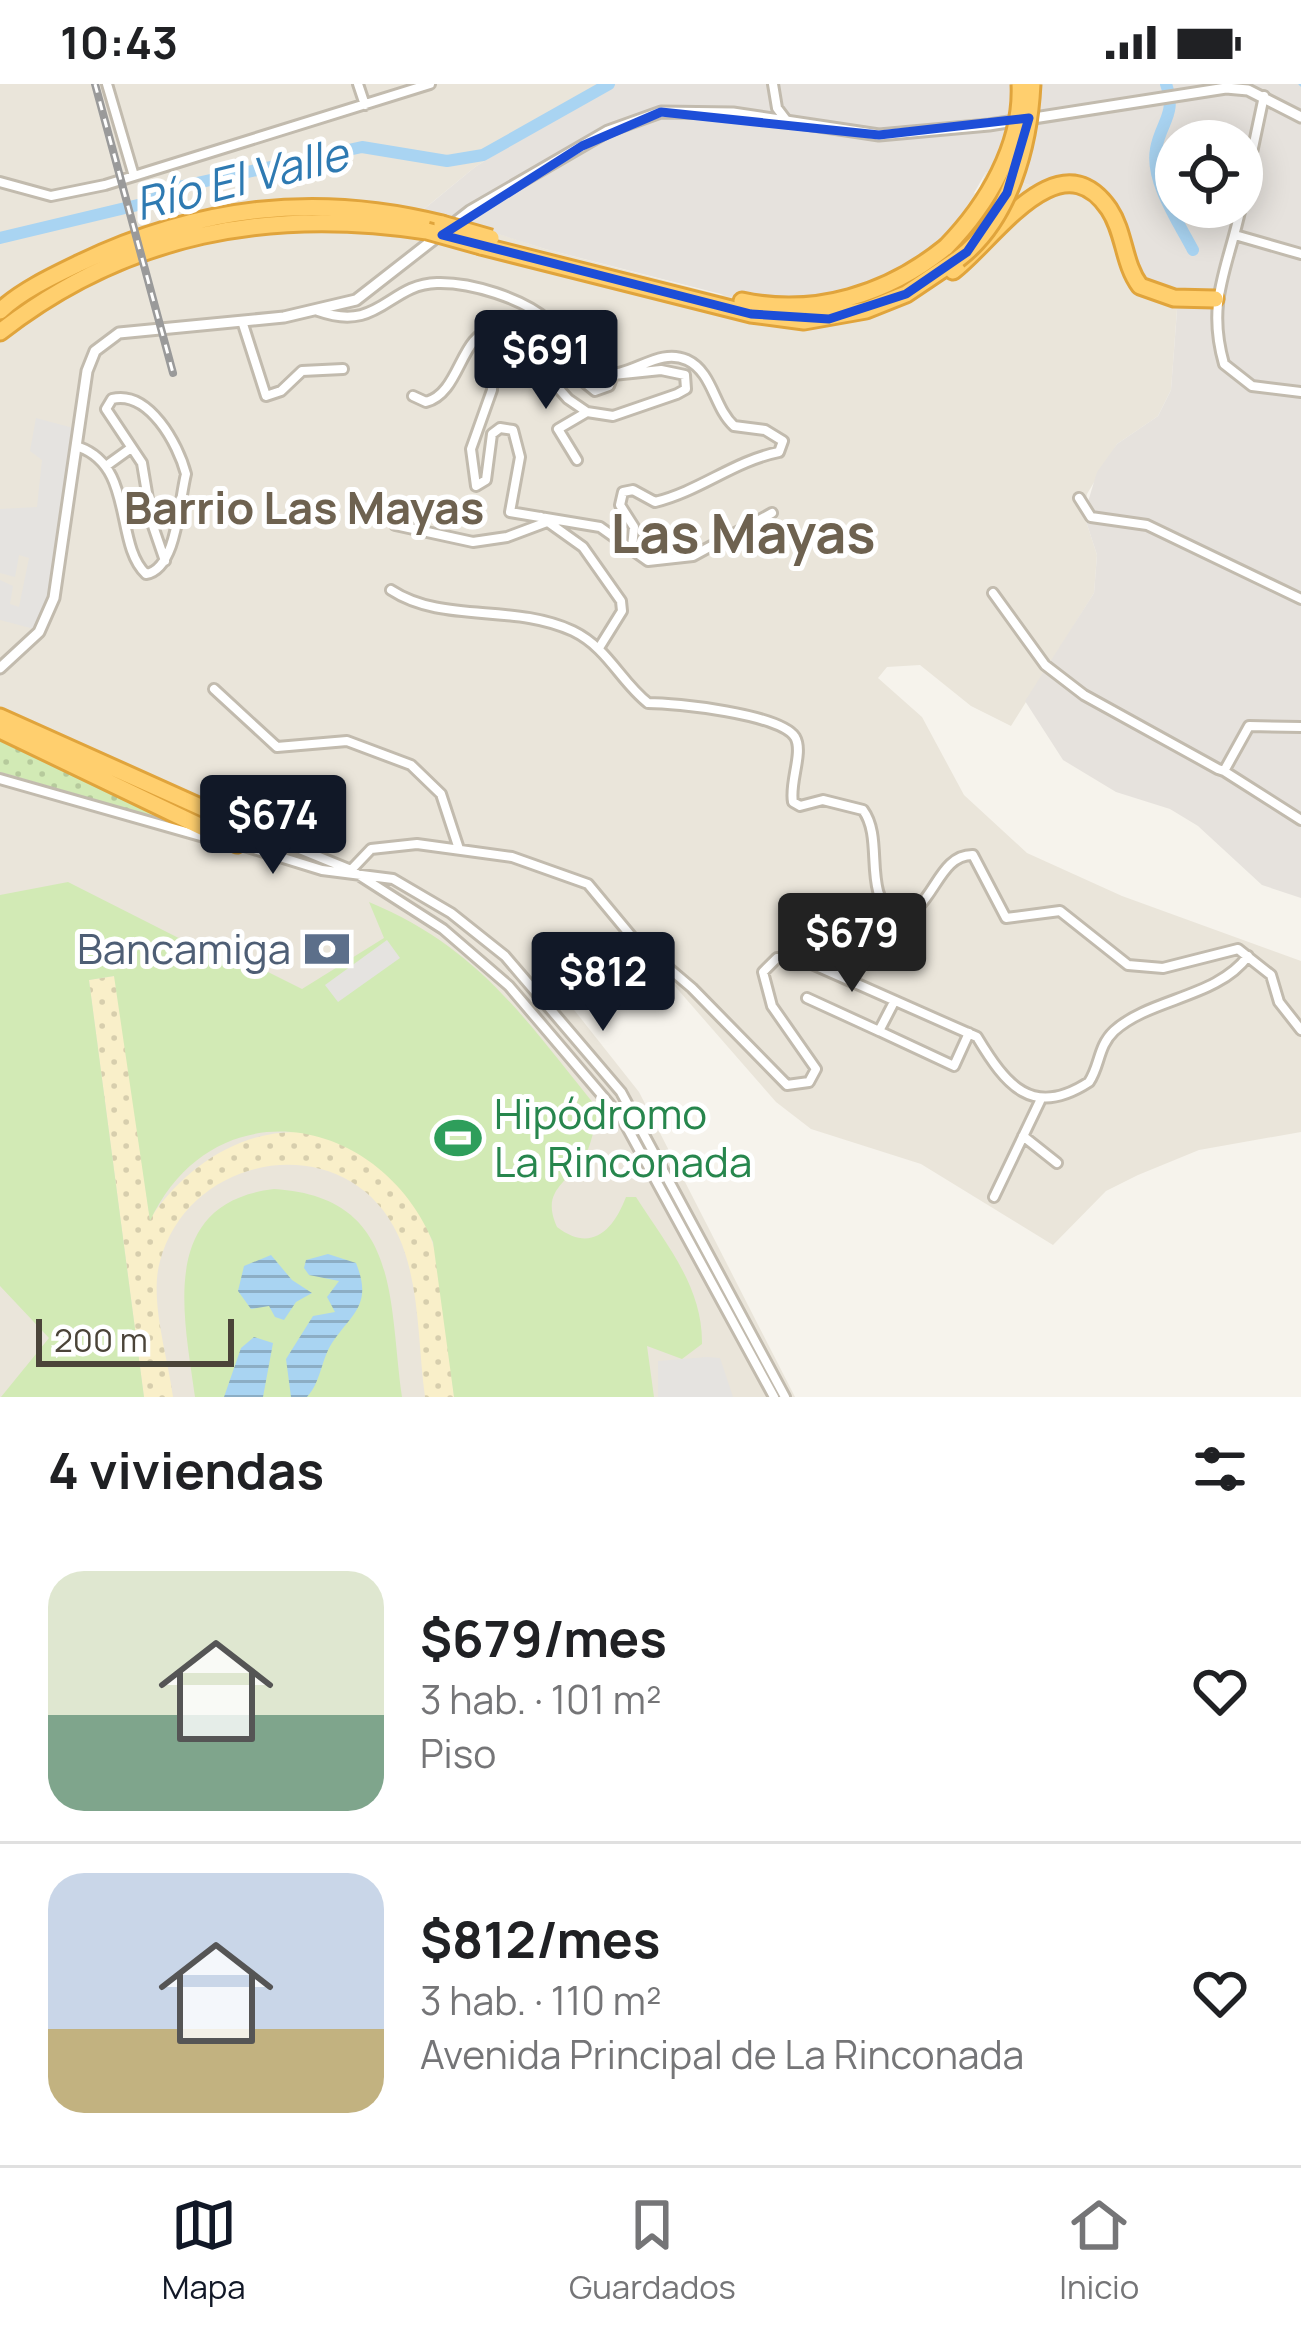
<!DOCTYPE html>
<html lang="es">
<head>
<meta charset="utf-8">
<style>
	body { margin:0; font-family:Manrope,sans-serif; background:#f2f2f2; color:#202124; height:100vh; display:flex; flex-direction:column; font-size:45px; white-space:nowrap }
	* { box-sizing:border-box; margin:0 }
	p { font-size:39px; color:#757577 }
	.icon { flex:none; width:66px; height:66px; fill:none; stroke:currentColor; stroke-width:2; stroke-linecap:round; stroke-linejoin:round }
	.map { position:relative; height:1313px; overflow:hidden }
	.panel { display:flex; flex-direction:column; background:#fff; flex:1 }
	.panel>* { flex:none }
	.tools { position:absolute; left:1155px; top:36px; display:grid; gap:24px }
	.tools a { display:grid; place-items:center; width:108px; height:108px; border-radius:50%; background:#fff; box-shadow:0 6px 30px #0003; font-size:60px }
	.scale { position:absolute; left:36px; bottom:30px; width:198px; box-sizing:border-box; padding-left:12px; border:6px solid #4b4439; border-top:0; font-size:33px; line-height:42px; white-space:nowrap; color:#4b4439; -webkit-text-stroke:9px #fff; paint-order:stroke }
	.price { position:absolute; translate:-50% -102px; padding:0 27px; border-radius:12px; background:#111827; color:#fff; font-size:39px; line-height:78px; filter:drop-shadow(0 3px 6px #0008) }
	.price::after { content:''; position:absolute; left:50%; top:72px; width:36px; height:27px; margin-left:-18px; background:inherit; clip-path:polygon(0 0,100% 0,50% 100%) }
	.price.selected { background:#222; color:#fff }
	ul { padding:0; list-style:none }
	li { display:flex; align-items:center; gap:36px; height:300px; padding:0 48px }
	li+li { border-top:3px solid #e0e0e0 }
	li span { display:grid; place-items:center; flex:none; width:336px; height:240px; border-radius:36px; color:#555 }
	li>.icon { margin-inline-start:auto }
	span .icon { width:144px; height:144px; fill:#fffc; stroke-width:1 }
	li b { font-size:51px }
	h2 { display:flex; justify-content:space-between; align-items:center; height:144px; padding:0 48px; font-size:51px }
	.status { display:flex; justify-content:space-between; align-items:center; height:84px; padding:0 60px; background:#fff; direction:ltr }
	.status svg { height:33px; fill:currentColor }
	.menu { display:flex; justify-content:space-around; align-items:center; height:168px; border-top:3px solid #e0e0e0; background:#fff; font-size:33px; color:#757577 }
	.menu a { display:grid; justify-items:center; gap:6px }
	.menu .selected { color:#111827 }
	.map>svg:first-child { display:block }
	.residential { fill:#eae5da }
	.industrial { fill:#e6e2dd; fill-rule:evenodd }
	.grass { fill:url(#grass-dots) }
	.sand { fill:url(#sand-dots) }
	.pitch { fill:#d2eab5 }
	.parking { fill:#e5e3e0 }
	.water { fill:url(#water-rules) }
	.lines { fill:none; stroke-linecap:round; stroke-linejoin:round }
	.stream { stroke:#a9d4f2; stroke-width:3 }
	.river { stroke:#a9d4f2; stroke-width:12 }
	.minor-casing { stroke:#c2bbae; stroke-width:14 }
	.tertiary-casing { stroke:#c2bbae; stroke-width:15 }
	.motorway-casing { stroke:#e0a43c; stroke-width:21 }
	.minor { stroke:#fff; stroke-width:8 }
	.tertiary { stroke:#fff; stroke-width:9 }
	.motorway { stroke:#ffcf6e; stroke-width:15 }
	.rail-casing { stroke:#9a9a9a; stroke-width:8 }
	.rail { stroke:#fff; stroke-width:3; stroke-dasharray:9; stroke-linecap:butt }
	.motorway-bridge-casing { stroke:#e0a43c; stroke-width:21; stroke-linecap:butt }
	.motorway-bridge { stroke:#ffcf6e; stroke-width:15 }
	.marked { fill:none; stroke:#1d4ed8; stroke-width:9; stroke-linejoin:round }
	.labels { text-anchor:middle; stroke-width:10; stroke-linejoin:round; paint-order:stroke }
	.service-label { font-size:42px; fill:#4e5e75; stroke:#fff; text-anchor:end }
	.leisure-label { font-size:42px; fill:#27864d; stroke:#fff; text-anchor:start }
	.water-label { font-size:45px; font-style:italic; fill:#2e7ab2; stroke:#fff }
	.neighbourhood-label { font-size:45px; font-weight:bold; fill:#6e6250; stroke:#fff }
	.district-label { font-size:54px; font-weight:bold; fill:#6e6250; stroke:#fff }
</style>
</head>
<body>
<div class="status"><b>10:43</b><svg viewBox="0 0 49 12"><path d="M0 12V9h3v3zM5 12V6h3v6zM10 12V3h3v9zM15 12V0h3v12zM26 1h20v11H26zM47 4h2v5h-2z"/></svg></div>
<div class="map">
<svg width="1301" height="1313" viewBox="0 0 1301 1313">
	<defs>
		<pattern id="grass-dots" width="8" height="8" patternUnits="userSpaceOnUse" patternTransform="scale(3)"><rect width="8" height="8" fill="#d2eab5"/><path d="M2 2h.1M6 6h.1" fill="none" stroke="#b6ca9c" stroke-width="1.8" stroke-linecap="round"/></pattern>
		<pattern id="sand-dots" width="8" height="8" patternUnits="userSpaceOnUse" patternTransform="scale(3)"><rect width="8" height="8" fill="#f9efc9"/><path d="M2 2h.1M6 6h.1" fill="none" stroke="#d7cead" stroke-width="1.8" stroke-linecap="round"/></pattern>
		<pattern id="water-rules" width="6" height="5" patternUnits="userSpaceOnUse" patternTransform="scale(3)"><rect width="6" height="5" fill="#a9d4f2"/><path d="M0 2.5h6" fill="none" stroke="#8caec5"/></pattern>
	</defs>
	<rect width="100%" height="100%" fill="#f6f3ec"/>
	<path class="residential" d="M0,0H607L475,83L424,125L545,165L721,211L978,108L986,88L1036,103L1083,106L1178,212L1171,306L1158,332L1117,360L1087,410L1084,431L1097,471L1094,509L1011,642L971,622L920,581L887,583L878,594L922,633L964,711L1027,769L1122,812L1301,877V1048L1199,1066L1138,1091L1106,1107L1053,1161L921,1080L811,1045L776,1018L673,900L606,849L556,903L639,1008L795,1313H0Z"/>
	<path class="industrial" d="M607,0H1301V814L1262,801L1198,742L1170,725L1116,708L1063,676L1025,617L1094,509L1097,471L1084,431L1097,388L1117,360L1158,332L1171,306L1178,213L1151,209L1110,132L1083,106L1036,103L986,88L957,139L898,190L827,216H744L545,165L423,126L475,83ZM1176,57H1242V123H1176Z"/>
	<path class="grass" d="M0,653L173,738L0,688Z"/>
	<path class="sand" d="M115,892L150,1135C219,1030 358,1009 422,1133C448,1184 447,1257 454,1313H425C418,1262 420,1198 398,1151C348,1043 190,1066 160,1177C149,1216 168,1273 173,1313H144L89,896Z"/>
	<path class="pitch" d="M68,798L232,881L250,879L302,905L384,854L369,818C480,864 526,937 599,1026C594,1041 592,1062 583,1075C565,1101 541,1107 557,1143C591,1169 613,1147 626,1113H636C665,1159 703,1202 702,1260L682,1275L647,1262L654,1313H454L433,1158C379,1030 214,1001 150,1137L114,892L89,896L144,1313H1L49,1254L0,1202V811Z
		M274,1105C401,1113 388,1214 402,1313H195C184,1232 157,1119 274,1105Z"/>
	<path class="parking" d="M36,334L77,345L53,515L38,546L0,536V496L13,502L10,520L19,523L29,474L19,471L15,493L0,489V425L37,423L42,376L30,367Z
		M387,856L400,874L338,918L325,901Z
		M707,1273L720,1274L733,1313H658V1277Z"/>
	<path class="water" d="M328,1170L356,1179C373,1221 352,1229 332,1259C321,1276 321,1298 307,1313H291L286,1275L313,1232L335,1228L327,1213L339,1197L309,1191L304,1184L306,1176Z
		M271,1171L292,1196L312,1209L296,1218L284,1236L275,1233L269,1222L251,1225L238,1207L244,1182Z
		M254,1253L273,1259L263,1313H224L241,1264Z"/>
	<g class="lines">
		<path class="stream" d="M1300,0L1301,1"/>
		<path class="river" d="M1166,0C1177,31 1161,37 1156,65C1150,97 1179,139 1193,166
			M0,154L142,120L183,102L362,63L447,77L483,71L609,0"/>
		<defs>
			<path id="minor" d="M107,0L134,92
				M358,0L365,21
				M773,0L777,24L786,36
				M0,98L51,112L105,101L430,0
				M1242,116L1264,12
				M1241,123C1228,185 1206,217 1224,280L1252,302L1301,308
				M1235,151L1301,170
				M318,227C380,249 388,200 437,199C471,198 522,214 549,237C567,252 576,281 599,288C629,298 656,262 687,276C713,288 714,324 734,342L765,346L783,357L779,368C734,377 700,407 655,418L633,406L623,408L620,421L634,443L632,464
				M242,237L266,312L281,307L302,287L343,285
				M494,271L528,270L568,315L587,328L558,345L577,376
				M413,312L426,318C461,309 460,248 494,246
				M587,328L613,332L677,310L686,305L685,291L661,286L613,291L609,302L595,307L537,260L494,246L492,306L471,365L476,402L486,396L492,350L500,344L513,346L520,373L510,428L600,443L648,477L693,472L772,429
				M79,363C135,383 114,460 146,490C177,485 179,417 186,390C178,360 149,306 112,315L106,325L142,379L152,439L165,477
				M106,382L131,364
				M1079,414L1091,433L1147,441L1301,515
				M541,433L583,463L621,517L622,527L599,564
				M395,441L473,458L507,453L547,438
				M391,506C443,540 513,519 573,547C608,564 620,597 648,619C676,619 780,630 795,653C804,668 789,699 793,718L800,722L823,716L863,726C885,756 861,809 896,834C934,830 936,770 973,771L1006,834L1060,827L1128,881L1163,884L1238,865L1271,891L1279,918L1301,946
				M993,509L1045,581L1084,611L1218,685L1224,687L1249,642L1301,643
				M214,605L277,663L347,657L411,681L441,710L459,765
				M1224,687L1301,736
				M0,695L218,757
				M237,758L236,739L351,786L443,845L509,902L623,1036L774,1313
				M238,760L322,786L393,795L451,829L505,872L621,1008L785,1313
				M351,786L371,765L417,760L512,773L588,800L632,853L692,904L787,1001L809,998L816,985L772,922L763,888L777,874L803,876L977,953C1006,1001 1032,1035 1089,998C1100,982 1098,962 1114,947C1150,914 1217,914 1248,872
				M807,914L879,947
				M894,918L879,947L954,982L969,949
				M1023,1052L1057,1079
				M994,1113L1040,1017"/>
			<path id="tertiary" d="M0,584L39,548L54,514L87,287L95,267L119,249L284,233L356,216L470,127L608,47L661,28L733,29L879,51L989,41L1226,4L1248,6L1301,33"/>
			<path id="motorway" d="M481,162L751,230L804,237L866,226L906,210L958,175
				M953,187C992,158 1059,52 1109,125C1125,149 1123,179 1140,202L1174,214L1215,215
				M742,217C815,233 888,210 946,163
				M0,227C21,207 53,192 80,179C197,123 315,108 442,140
				M0,248C127,149 270,123 427,147
				M0,633L236,739
				M0,646L237,760"/>
		</defs>
		<use href="#minor" class="minor-casing"/>
		<use href="#tertiary" class="tertiary-casing"/>
		<use href="#motorway" class="motorway-casing"/>
		<use href="#minor" class="minor"/>
		<use href="#tertiary" class="tertiary"/>
		<use href="#motorway" class="motorway"/>
		<defs>
			<path id="rail" d="M95,0L173,289"/>
		</defs>
		<use href="#rail" class="rail-casing"/>
		<use href="#rail" class="rail"/>
		<defs>
			<path id="motorway-bridge" d="M442,140L491,154
				M427,147L481,162
				M946,163C987,121 1023,61 1020,0
				M958,175C1010,136 1029,61 1032,0"/>
		</defs>
		<use href="#motorway-bridge" class="motorway-bridge-casing"/>
		<use href="#motorway-bridge" class="motorway-bridge"/>
	</g>
	<path class="marked" d="M661,28L879,51L1029,34L1007,109L967,168L906,210L829,235L751,230L442,151L582,62Z"/>
	<defs>
		<symbol id="bank-bare" viewBox="-9 -9 18 18"><path d="M-6-4H6V4H-6ZM0-2.3a2.3 2.3 0 1 0 0 4.6a2.3 2.3 0 1 0 0-4.6Z" fill="#5c6f8a" stroke="#fff" stroke-width="2.5" paint-order="stroke"/></symbol>
		<symbol id="stadium-bare" viewBox="-9 -9 18 18"><path d="M0-5a6.5 5 0 1 0 0 10a6.5 5 0 1 0 0-10ZM-3.5-1.8h7v3.6h-7Z" fill="#2e9e5b" stroke="#fff" stroke-width="2.5" paint-order="stroke"/></symbol>
	</defs>
	<g fill-rule="evenodd">
		<use href="#bank-bare" x="294" y="832" width="66" height="66"/>
		<use href="#stadium-bare" x="425" y="1021" width="66" height="66"/>
	</g>
	<g class="labels">
		<g class="service-label">
			<text x="291" y="880">Bancamiga</text>
		</g>
		<g class="leisure-label">
			<text x="494" y="1045">Hipódromo<tspan x="494" dy="48">La Rinconada</tspan></text>
		</g>
		<g class="water-label">
			<text transform="translate(241 95) rotate(-14)" y="16">Río El Valle</text>
		</g>
		<g class="neighbourhood-label">
			<text x="304" y="440">Barrio Las Mayas</text>
		</g>
		<g class="district-label">
			<text x="743" y="469">Las Mayas</text>
		</g>
	</g>
</svg>
<div class="tools">
<a><svg class="icon" aria-label="locate" viewBox="0 0 24 24"><circle cx="12" cy="12" r="6"/><path d="M12 2v4M12 18v4M2 12h4M18 12h4"/></svg></a>
</div>
<div class="scale">200 m</div>
<b class="price" style="left:546px;top:328px">$691</b>
<b class="price" style="left:273px;top:793px">$674</b>
<b class="price selected" style="left:852px;top:911px">$679</b>
<b class="price" style="left:603px;top:950px">$812</b>
</div>
<section class="panel">
<h2>4 viviendas<svg class="icon" aria-label="filters" viewBox="0 0 24 24"><path d="M4 7h16M4 17h16"/><circle cx="9" cy="7" r="2"/><circle cx="15" cy="17" r="2"/></svg></h2>
<ul>
<li><span style="background:linear-gradient(#dfe7d0 60%,#7fa58c 0)"><svg class="icon" aria-label="home" viewBox="0 0 24 24"><path d="M3 11l9-7 9 7M6 9v11h12V9"/></svg></span><div><b>$679/mes</b><p>3 hab. · 101 m²</p><p>Piso</p></div><svg class="icon" aria-label="heart" viewBox="0 0 24 24"><path d="M12 20l-8-8c-3-5 5-10 8-4 3-6 11-1 8 4z"/></svg></li>
<li><span style="background:linear-gradient(#c9d6e8 65%,#c2b280 0)"><svg class="icon" aria-label="home" viewBox="0 0 24 24"><path d="M3 11l9-7 9 7M6 9v11h12V9"/></svg></span><div><b>$812/mes</b><p>3 hab. · 110 m²</p><p>Avenida Principal de La Rinconada</p></div><svg class="icon" aria-label="heart" viewBox="0 0 24 24"><path d="M12 20l-8-8c-3-5 5-10 8-4 3-6 11-1 8 4z"/></svg></li>
</ul>
</section>
<nav class="menu">
<a class="selected"><svg class="icon" aria-label="map" viewBox="0 0 24 24"><path d="M3 6l6-2 6 2 6-2v14l-6 2-6-2-6 2zM9 4v14M15 6v14"/></svg>Mapa</a>
<a><svg class="icon" aria-label="saved" viewBox="0 0 24 24"><path d="M7 4h10v16l-5-4-5 4z"/></svg>Guardados</a>
<a><svg class="icon" aria-label="home" viewBox="0 0 24 24"><path d="M3 11l9-7 9 7M6 9v11h12V9"/></svg>Inicio</a>
</nav>
</body>
</html>
